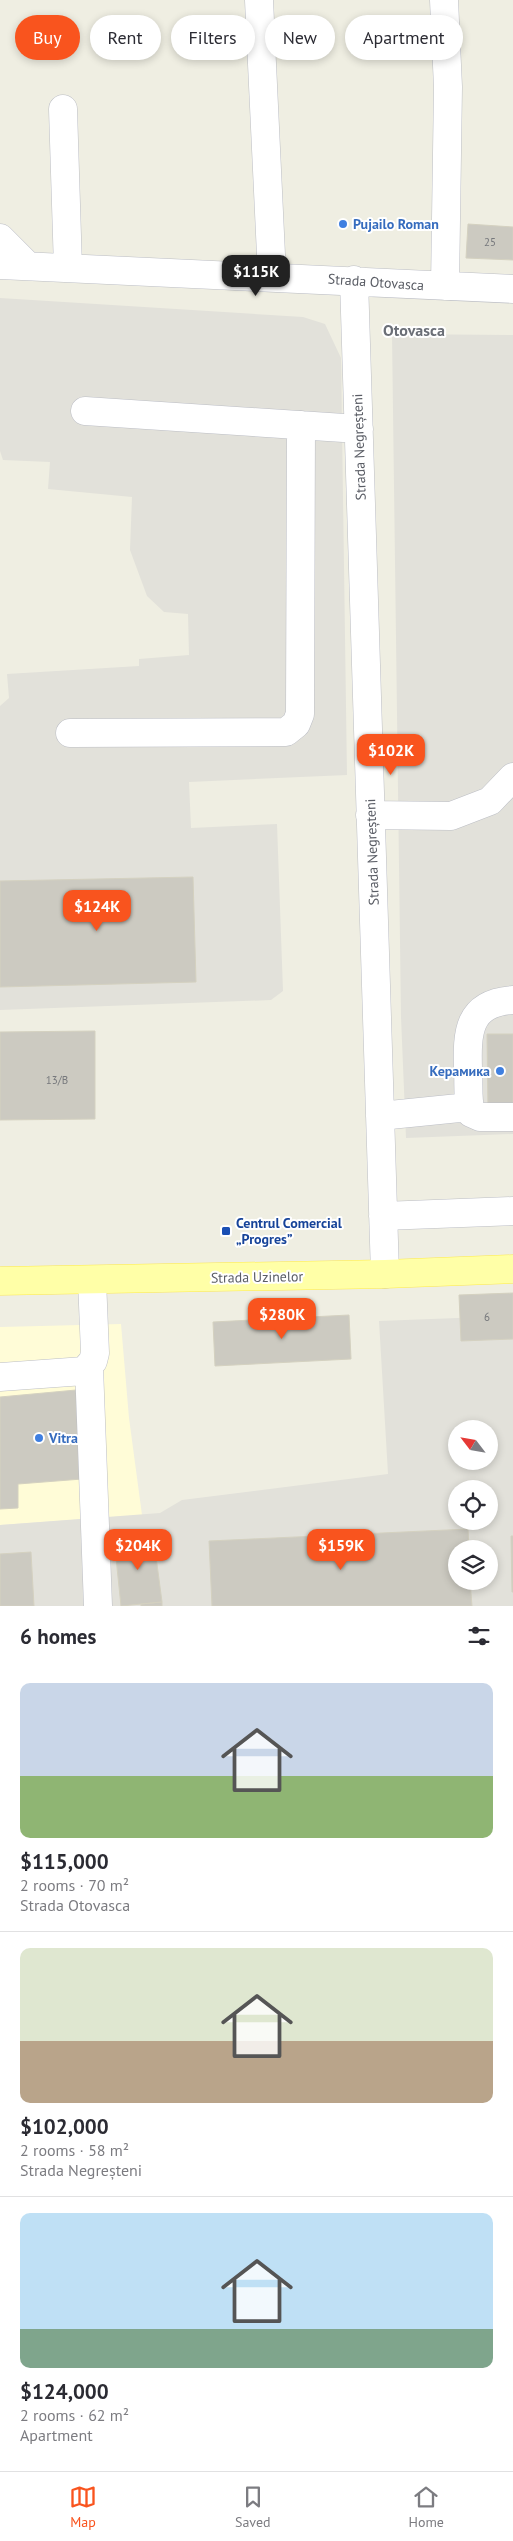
<!DOCTYPE html>
<html lang="en">
<head>
<meta charset="utf-8">
<style>
	body { margin:0; font-family:"PT Sans",sans-serif; background:#f2f2f3; color:#2b2b33; height:100vh; display:flex; flex-direction:column; font-size:19px; white-space:nowrap }
	* { box-sizing:border-box; margin:0 }
	p { font-size:16px; color:#7c7c81 }
	.icon { flex:none; width:28px; height:28px; fill:none; stroke:currentColor; stroke-width:2; stroke-linecap:round; stroke-linejoin:round }
	.map { position:relative; height:1606px; overflow:hidden }
	.details { display:flex; flex-direction:column; background:#fff; flex:1 }
	.details>* { flex:none }
	.banner { position:absolute; left:15px; top:15px; width:484px; height:45px; display:flex; gap:10px }
	.needle { width:32px; rotate:301deg }
	.controls { position:absolute; left:448px; top:1420px; display:grid; gap:10px }
	.controls a { display:grid; place-items:center; width:50px; height:50px; border-radius:50%; background:#fff; box-shadow:0 2px 8px #0003; font-size:25px }
	.price { position:absolute; translate:-50% -42px; padding:0 11px; border-radius:10px; background:#f9541e; color:#fff; font-size:16px; line-height:32px; filter:drop-shadow(0 1px 2px #0008) }
	.price::after { content:''; position:absolute; left:50%; top:30px; width:15px; height:11px; margin-left:-8px; background:inherit; clip-path:polygon(0 0,100% 0,50% 100%) }
	.price.active { background:#222; color:#fff }
	ul { padding:0; list-style:none }
	li { display:grid; align-content:center; gap:10px; height:265px; padding:0 20px }
	li+li { border-top:1px solid #e1e1e2 }
	li span { display:grid; place-items:center; height:155px; border-radius:10px; color:#555 }
	li>.icon { margin-inline-start:auto }
	span .icon { width:90px; height:90px; fill:#fffc; stroke-width:1 }
	li b { font-size:21px }
	h2 { display:flex; justify-content:space-between; align-items:center; height:60px; padding:0 20px; font-size:21px }
	.chip { padding:0 18px; border-radius:22px; background:#fff; box-shadow:0 2px 8px #0003; font-size:18px; line-height:45px }
	.chip.active { background:#f9541e; color:#fff }
	.tabs { display:flex; justify-content:space-around; align-items:center; height:70px; border-top:1px solid #e1e1e2; background:#fff; font-size:14px; color:#7c7c81 }
	.tabs a { display:grid; justify-items:center; gap:2px }
	.tabs .active { color:#f9541e }
	.map>svg:first-child { display:block }
	.commercial { fill:#fffcd7 }
	.industrial { fill:#e2e1da; fill-rule:evenodd }
	.building { fill:#cccac1; stroke:#d4d1c0 }
	.lines { fill:none; stroke-linecap:round; stroke-linejoin:round }
	.minor-casing { stroke:#bcbec5; stroke-width:29 }
	.major-casing { stroke:#feea4c; stroke-width:29 }
	.minor { stroke:#fff; stroke-width:28 }
	.major { stroke:#ffffa7; stroke-width:28 }
	.shop-dot { fill:#3f7fe0; stroke:#fff; stroke-width:2 }
	.transit-dot { fill:#1a4fb4; stroke:#fff; stroke-width:2 }
	.labels { text-anchor:middle; stroke-width:4; stroke-linejoin:round; paint-order:stroke }
	.number-label { font-size:11px; fill:#76787c }
	.shop-label { font-size:14px; font-weight:bold; fill:#366cbe; stroke:#fff; text-anchor:start }
	.street-label { font-size:14px; fill:#5a5d65; stroke:#fff }
	.transit-label { font-size:14px; font-weight:bold; fill:#164399; stroke:#fff; text-anchor:start }
	.quarter-label { font-size:16px; font-weight:bold; fill:#6b6f77; stroke:#fff }
</style>
</head>
<body>
<div class="map">
<svg width="513" height="1606" viewBox="0 0 513 1606">
	<rect width="100%" height="100%" fill="#efeee2"/>
	<path class="commercial" d="M121,1324L129,1418L142,1515L0,1525V1327Z"/>
	<path class="industrial" d="M0,298L303,317L325,324L341,358L347,775L189,782L191,828L277,824L283,991L271,1000L0,1010V706L9,698L7,674L139,666V659L189,655L188,614L164,612L147,596L130,550L132,497L48,489L50,462L3,460L0,451Z
		M392,334L513,335V1134L406,1138L401,1017Z
		M513,1316V1606H0V1525L160,1513L182,1500L388,1474L379,1321ZM456,1429H489V1461H456ZM456,1489H489V1521H456ZM456,1549H489V1581H456Z"/>
	<path class="building" d="M468,224L513,227V260L466,258Z
		M193,877L196,982L0,987V881Z
		M95,1031V1119L0,1120V1032Z
		M487,1034H513V1109H488Z
		M513,1293V1339L461,1341L459,1295Z
		M349,1315L351,1359L215,1366L213,1322Z
		M76,1390L82,1479L18,1484V1508L0,1509V1397Z
		M468,1529L469,1549H456V1581H470L472,1606H212L209,1541Z
		M153,1534L162,1602L121,1606L114,1539Z
		M511,1536H513V1592H512Z
		M31,1552L34,1606H0V1554Z
		M162,1602V1606H141V1604Z"/>
	<g class="lines">
		<defs>
			<path id="minor" d="M259,0L272,276
				M444,0L448,87L445,286
				M63,109L68,268
				M0,238L28,266
				M0,265L513,289
				M354,280L385,1274
				M85,411L359,429
				M70,733L286,732L296,724L300,714L301,425
				M370,815L451,816L490,801L513,777
				M513,1000C467,1003 467,1033 468,1070C469,1084 467,1100 471,1113L480,1117H513
				M380,1116L469,1107
				M383,1216L513,1211
				M89,1367L98,1606
				M0,1377L84,1371L93,1361L95,1353L92,1280"/>
			<path id="major" d="M0,1281L385,1274L513,1269"/>
		</defs>
		<use href="#minor" class="minor-casing"/>
		<use href="#major" class="major-casing"/>
		<use href="#minor" class="minor"/>
		<use href="#major" class="major"/>
	</g>
	<g class="shop-dot">
		<circle cx="343" cy="224" r="5"/>
		<circle cx="500" cy="1071" r="5"/>
		<circle cx="39" cy="1438" r="5"/>
	</g>
	<rect class="transit-dot" x="221" y="1226" width="10" height="10" rx="2.5"/>
	<g class="labels">
		<g class="number-label">
			<text x="490" y="246">25</text>
			<text x="57" y="1084">13/B</text>
			<text x="487" y="1321">6</text>
		</g>
		<g class="shop-label">
			<text x="353" y="229">Pujailo Roman</text>
			<text x="490" y="1076" text-anchor="end">Керамика</text>
			<text x="49" y="1443">Vitra</text>
		</g>
		<g class="street-label">
			<text transform="translate(376 282) rotate(4)" y="5">Strada Otovasca</text>
			<text transform="translate(359 447) rotate(-92)" y="5">Strada Negreșteni</text>
			<text transform="translate(372 852) rotate(-92)" y="5">Strada Negreșteni</text>
			<text transform="translate(257 1277) rotate(-1)" y="5">Strada Uzinelor</text>
		</g>
		<g class="transit-label">
			<text x="236" y="1228">Centrul Comercial<tspan x="236" dy="16">„Progres”</tspan></text>
		</g>
		<g class="quarter-label">
			<text x="414" y="336">Otovasca</text>
		</g>
	</g>
</svg>
<div class="controls">
<a><svg class="needle" viewBox="-14 -14 28 28"><path d="M0-13l5 13h-10z" fill="#e53935"/><path d="M0 13l5-13h-10z" fill="#7c7c81"/></svg></a>
<a><svg class="icon" aria-label="locate" viewBox="0 0 24 24"><circle cx="12" cy="12" r="6"/><path d="M12 2v4M12 18v4M2 12h4M18 12h4"/></svg></a>
<a><svg class="icon" aria-label="layers" viewBox="0 0 24 24"><path d="M12 4l9 5-9 5-9-5zM3 14l9 5 9-5"/></svg></a>
</div>
<b class="price active" style="left:256px;top:297px">$115K</b>
<b class="price" style="left:391px;top:776px">$102K</b>
<b class="price" style="left:97px;top:932px">$124K</b>
<b class="price" style="left:282px;top:1340px">$280K</b>
<b class="price" style="left:138px;top:1571px">$204K</b>
<b class="price" style="left:341px;top:1571px">$159K</b>
<div class="banner">
<a class="chip active">Buy</a>
<a class="chip">Rent</a>
<a class="chip">Filters</a>
<a class="chip">New</a>
<a class="chip">Apartment</a>
</div>
</div>
<section class="details">
<h2>6 homes<svg class="icon" aria-label="filters" viewBox="0 0 24 24"><path d="M4 7h16M4 17h16"/><circle cx="9" cy="7" r="2"/><circle cx="15" cy="17" r="2"/></svg></h2>
<ul>
<li><span style="background:linear-gradient(#c9d6e8 60%,#8fb573 0)"><svg class="icon" aria-label="home" viewBox="0 0 24 24"><path d="M3 11l9-7 9 7M6 9v11h12V9"/></svg></span><div><b>$115,000</b><p>2 rooms · 70 m²</p><p>Strada Otovasca</p></div></li>
<li><span style="background:linear-gradient(#dfe7d0 60%,#b9a48a 0)"><svg class="icon" aria-label="home" viewBox="0 0 24 24"><path d="M3 11l9-7 9 7M6 9v11h12V9"/></svg></span><div><b>$102,000</b><p>2 rooms · 58 m²</p><p>Strada Negreșteni</p></div></li>
<li><span style="background:linear-gradient(#bfe0f5 75%,#7fa58c 0)"><svg class="icon" aria-label="home" viewBox="0 0 24 24"><path d="M3 11l9-7 9 7M6 9v11h12V9"/></svg></span><div><b>$124,000</b><p>2 rooms · 62 m²</p><p>Apartment</p></div></li>
</ul>
</section>
<nav class="tabs">
<a class="active"><svg class="icon" aria-label="map" viewBox="0 0 24 24"><path d="M3 6l6-2 6 2 6-2v14l-6 2-6-2-6 2zM9 4v14M15 6v14"/></svg>Map</a>
<a><svg class="icon" aria-label="saved" viewBox="0 0 24 24"><path d="M7 4h10v16l-5-4-5 4z"/></svg>Saved</a>
<a><svg class="icon" aria-label="home" viewBox="0 0 24 24"><path d="M3 11l9-7 9 7M6 9v11h12V9"/></svg>Home</a>
</nav>
</body>
</html>
